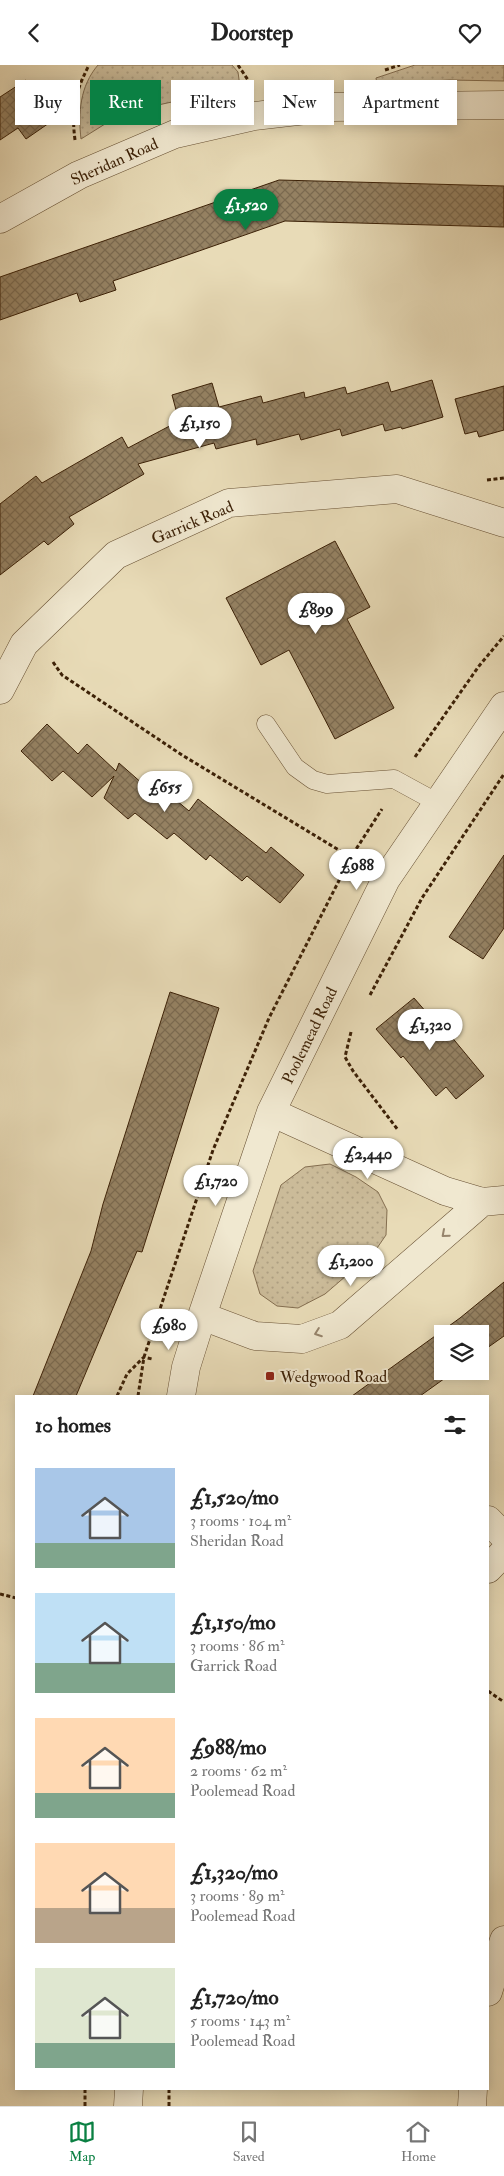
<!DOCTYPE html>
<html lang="en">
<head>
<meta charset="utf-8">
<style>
	body { margin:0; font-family:"IM FELL Double Pica",serif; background:#f6f6f6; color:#222; height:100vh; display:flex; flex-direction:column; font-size:19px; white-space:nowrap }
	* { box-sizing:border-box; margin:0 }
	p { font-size:16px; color:#767676 }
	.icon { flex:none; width:28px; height:28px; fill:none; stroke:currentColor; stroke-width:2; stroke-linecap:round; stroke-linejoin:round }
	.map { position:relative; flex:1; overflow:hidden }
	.sheet { position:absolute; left:15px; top:1330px; width:474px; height:695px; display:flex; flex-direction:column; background:#fff; border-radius:0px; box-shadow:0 2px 12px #0003 }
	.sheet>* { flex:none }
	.banner { position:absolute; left:15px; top:15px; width:475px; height:45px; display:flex; gap:10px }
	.tools { position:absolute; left:434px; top:1260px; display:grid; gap:10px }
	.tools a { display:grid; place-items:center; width:55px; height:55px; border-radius:0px; background:#fff; box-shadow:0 2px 12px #0003; font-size:25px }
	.price { position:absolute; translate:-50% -42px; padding:0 11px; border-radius:18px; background:#fff; color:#222; font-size:16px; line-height:32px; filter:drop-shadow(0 1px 2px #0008) }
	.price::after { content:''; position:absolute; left:50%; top:30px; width:15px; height:11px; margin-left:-8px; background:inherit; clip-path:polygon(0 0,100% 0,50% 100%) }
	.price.selected { background:#0b8043; color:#fff }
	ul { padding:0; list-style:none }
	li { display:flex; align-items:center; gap:15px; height:125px; padding:0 20px }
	li span { display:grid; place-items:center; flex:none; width:140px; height:100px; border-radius:0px; color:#555 }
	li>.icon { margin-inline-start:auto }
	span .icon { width:60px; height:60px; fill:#fffc; stroke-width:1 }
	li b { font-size:21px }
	h2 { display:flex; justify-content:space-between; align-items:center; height:60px; padding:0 20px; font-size:21px }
	.chip { padding:0 18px; border-radius:0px; background:#fff; box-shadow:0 2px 12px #0003; font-size:18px; line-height:45px }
	.chip.selected { background:#0b8043; color:#fff }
	header { display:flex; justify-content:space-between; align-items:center; height:65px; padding:0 20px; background:#fff; font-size:22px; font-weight:700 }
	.tab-bar { display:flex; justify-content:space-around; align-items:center; height:70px; border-top:1px solid #e0e0e0; background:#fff; font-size:14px; color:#767676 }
	.tab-bar a { display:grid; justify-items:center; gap:2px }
	.tab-bar .selected { color:#0b8043 }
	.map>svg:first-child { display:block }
	.grass { fill:url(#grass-dots); stroke:#846e50 }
	.building { fill:url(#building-cross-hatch); stroke:#3c2107 }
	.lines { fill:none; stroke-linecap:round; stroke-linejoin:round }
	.service-casing { stroke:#675033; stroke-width:19 }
	.minor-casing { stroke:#675033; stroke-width:29 }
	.path { stroke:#3c2107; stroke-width:3; stroke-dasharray:4 2.5; stroke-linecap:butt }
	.service { stroke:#f0e8d0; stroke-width:18 }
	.minor { stroke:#f0e8d0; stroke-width:28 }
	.oneway { stroke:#96846c }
	.poi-dot { fill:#8f2418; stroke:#f0e8d0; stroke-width:2 }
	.labels { text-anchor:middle; stroke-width:4; stroke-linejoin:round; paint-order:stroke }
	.street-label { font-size:16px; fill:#3c2107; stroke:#f0e8d0 }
	.poi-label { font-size:16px; fill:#3c2107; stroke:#f0e8d0; text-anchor:start }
</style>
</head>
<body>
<header><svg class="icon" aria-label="back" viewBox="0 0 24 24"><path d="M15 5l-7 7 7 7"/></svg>Doorstep<svg class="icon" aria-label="heart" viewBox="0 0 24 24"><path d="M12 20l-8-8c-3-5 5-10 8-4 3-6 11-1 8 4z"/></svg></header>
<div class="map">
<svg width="504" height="2041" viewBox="0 0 504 2041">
	<defs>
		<pattern id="grass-dots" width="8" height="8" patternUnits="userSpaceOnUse" patternTransform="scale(1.25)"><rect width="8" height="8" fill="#cbbb99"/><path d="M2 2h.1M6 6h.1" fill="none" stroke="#afa082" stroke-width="1.8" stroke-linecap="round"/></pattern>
		<pattern id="building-cross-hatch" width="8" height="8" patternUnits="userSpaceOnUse" patternTransform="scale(1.25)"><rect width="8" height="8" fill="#958263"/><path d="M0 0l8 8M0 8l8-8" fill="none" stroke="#7b6a50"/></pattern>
	</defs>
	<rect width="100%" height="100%" fill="#e8dbb7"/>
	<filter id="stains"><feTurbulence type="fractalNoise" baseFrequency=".004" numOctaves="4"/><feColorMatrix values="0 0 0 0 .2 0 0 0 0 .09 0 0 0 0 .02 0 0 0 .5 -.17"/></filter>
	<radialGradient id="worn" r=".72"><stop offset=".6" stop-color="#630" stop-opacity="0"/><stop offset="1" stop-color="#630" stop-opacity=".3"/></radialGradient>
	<path class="grass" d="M98,0H232L238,7L240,22L149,42L105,59L81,74C78,48 80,21 98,0Z
		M415,0H504V16L450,15L377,19L376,13Z
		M330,1099L356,1112L378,1127L387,1145L386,1170L375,1186L325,1229L298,1243L277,1241L260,1229L253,1206L281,1120L305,1102Z"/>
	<path class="building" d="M26,15L52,56L26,74L18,63L0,75V32Z
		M279,115L504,121V162L285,156L113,216L116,225L80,237L77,228L0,255V212Z
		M432,315L443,352L402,364L401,362L385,366L383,359L342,371L340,364L301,375L299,369L257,380L256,374L216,384L214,378L138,399L144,409L69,452L74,459L48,480L44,476L0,510V439L36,411L42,418L122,372L128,383L179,356L172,330L212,318L219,342L261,331L263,338L304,327L305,333L345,322L347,329L388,317L391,327Z
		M504,321V365L479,372L477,366L465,369L455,334Z
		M335,476L370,542L347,554L394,643L335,674L289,585L261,600L226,533Z
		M47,659L78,689L87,679L116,706L119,698L152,727L158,720L189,746L198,734L266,788L271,782L304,810L280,838L247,811L242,816L210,790L206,795L174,768L167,774L135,748L128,754L104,733L114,711L92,732L63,706L52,716L21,686Z
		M504,790V863L483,894L449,872Z
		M170,927L219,943L142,1187L137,1186L76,1331H33L91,1186L103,1139Z
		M414,933L448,972L450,970L484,1011L456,1034L446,1022L436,1031L403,991L401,993L376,964Z
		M504,1217V1271L480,1288V1269H442V1306H455L420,1331H352L460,1253Z"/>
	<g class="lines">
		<defs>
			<path id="service" d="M266,659L295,702L313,715L327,719L394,714L438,738"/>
			<path id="minor" d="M0,154L79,110L175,69L254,51L332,42L504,40
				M0,625L24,579L116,490L229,438L397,424L504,458
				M271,1047L445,1126L482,1137L504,1135
				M202,1251L255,1271L302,1274L340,1260L482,1137
				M181,1331L186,1302L202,1251L271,1047L386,814L504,641
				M488,1455L504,1471
				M488,1504L504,1487
				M488,1927L504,1875
				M128,2041L129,2024
				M472,2041L473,2024"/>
		</defs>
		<use href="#service" class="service-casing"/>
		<use href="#minor" class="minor-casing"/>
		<path class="path" d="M238,0L250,18
			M385,5L400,0
			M75,75C71,43 75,28 89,0
			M487,415L504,413
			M53,597L62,610L182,690L352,793
			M415,692L479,601L504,571
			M370,930L422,833L504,709
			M351,967L345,992L353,1006L398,1065
			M117,1331L127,1309L144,1292L152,1294
			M138,1331L144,1292L213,1085L269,953L351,792L382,744
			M0,1529L16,1533
			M488,1626L504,1637
			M85,2041V2024
			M169,2041V2024"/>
		<use href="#service" class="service"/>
		<use href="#minor" class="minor"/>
	</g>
	<defs><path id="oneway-chevron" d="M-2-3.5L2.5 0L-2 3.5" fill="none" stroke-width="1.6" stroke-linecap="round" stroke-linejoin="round" transform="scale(1.25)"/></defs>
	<g class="oneway">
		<use href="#oneway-chevron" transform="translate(445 1169) rotate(139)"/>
		<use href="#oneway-chevron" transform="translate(318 1268) rotate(160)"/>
	</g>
	<rect class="poi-dot" x="265" y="1306" width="10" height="10" rx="2.5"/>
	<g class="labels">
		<g class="street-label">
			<text transform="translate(114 96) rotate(-24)" y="6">Sheridan Road</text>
			<text transform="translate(192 457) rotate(-23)" y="6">Garrick Road</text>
			<text transform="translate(309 970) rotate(-64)" y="6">Poolemead Road</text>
		</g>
		<g class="poi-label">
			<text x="280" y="1317">Wedgwood Road</text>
		</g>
	</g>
	<rect width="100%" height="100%" filter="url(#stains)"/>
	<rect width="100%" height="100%" fill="url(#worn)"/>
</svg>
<div class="tools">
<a><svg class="icon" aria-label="layers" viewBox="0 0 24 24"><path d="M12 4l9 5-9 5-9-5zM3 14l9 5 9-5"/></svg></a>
</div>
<b class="price selected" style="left:246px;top:166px">£1,520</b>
<b class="price" style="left:200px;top:384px">£1,150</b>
<b class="price" style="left:316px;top:570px">£899</b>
<b class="price" style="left:165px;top:748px">£655</b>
<b class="price" style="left:357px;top:826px">£988</b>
<b class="price" style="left:430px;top:986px">£1,320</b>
<b class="price" style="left:368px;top:1115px">£2,440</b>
<b class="price" style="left:216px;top:1142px">£1,720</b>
<b class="price" style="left:351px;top:1222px">£1,200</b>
<b class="price" style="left:169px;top:1286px">£980</b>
<div class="banner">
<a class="chip">Buy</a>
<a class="chip selected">Rent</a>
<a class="chip">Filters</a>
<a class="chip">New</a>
<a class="chip">Apartment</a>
</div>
<section class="sheet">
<h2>10 homes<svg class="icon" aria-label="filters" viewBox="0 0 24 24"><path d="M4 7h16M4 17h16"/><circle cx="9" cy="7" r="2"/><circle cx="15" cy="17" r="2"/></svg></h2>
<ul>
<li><span style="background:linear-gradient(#a9c7e8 75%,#7fa58c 0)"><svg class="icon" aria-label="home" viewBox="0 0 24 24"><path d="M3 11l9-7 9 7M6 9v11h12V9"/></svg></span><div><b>£1,520/mo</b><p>3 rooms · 104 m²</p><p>Sheridan Road</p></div></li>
<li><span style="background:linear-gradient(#bfe0f5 70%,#7fa58c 0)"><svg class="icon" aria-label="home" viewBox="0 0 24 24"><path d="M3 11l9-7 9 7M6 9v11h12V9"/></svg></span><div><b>£1,150/mo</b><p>3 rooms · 86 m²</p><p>Garrick Road</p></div></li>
<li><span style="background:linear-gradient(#ffd9b3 75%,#7fa58c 0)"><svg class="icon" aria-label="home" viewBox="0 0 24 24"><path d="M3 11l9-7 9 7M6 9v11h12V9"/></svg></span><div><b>£988/mo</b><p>2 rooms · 62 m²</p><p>Poolemead Road</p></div></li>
<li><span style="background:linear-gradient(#ffd9b3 65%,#b9a48a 0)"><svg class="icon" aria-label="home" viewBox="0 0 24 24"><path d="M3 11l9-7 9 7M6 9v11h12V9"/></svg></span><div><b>£1,320/mo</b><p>3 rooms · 89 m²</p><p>Poolemead Road</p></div></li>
<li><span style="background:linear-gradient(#dfe7d0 75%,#7fa58c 0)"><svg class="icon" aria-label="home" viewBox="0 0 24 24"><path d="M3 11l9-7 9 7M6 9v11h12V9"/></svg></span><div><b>£1,720/mo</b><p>5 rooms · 143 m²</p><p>Poolemead Road</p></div></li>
</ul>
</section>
</div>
<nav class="tab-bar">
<a class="selected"><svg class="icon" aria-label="map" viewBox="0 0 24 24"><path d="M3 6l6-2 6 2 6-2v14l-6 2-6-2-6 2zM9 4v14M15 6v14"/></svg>Map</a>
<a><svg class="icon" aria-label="saved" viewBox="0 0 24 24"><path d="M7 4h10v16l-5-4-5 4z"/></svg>Saved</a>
<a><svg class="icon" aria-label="home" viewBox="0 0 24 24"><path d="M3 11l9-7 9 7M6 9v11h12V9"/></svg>Home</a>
</nav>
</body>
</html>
